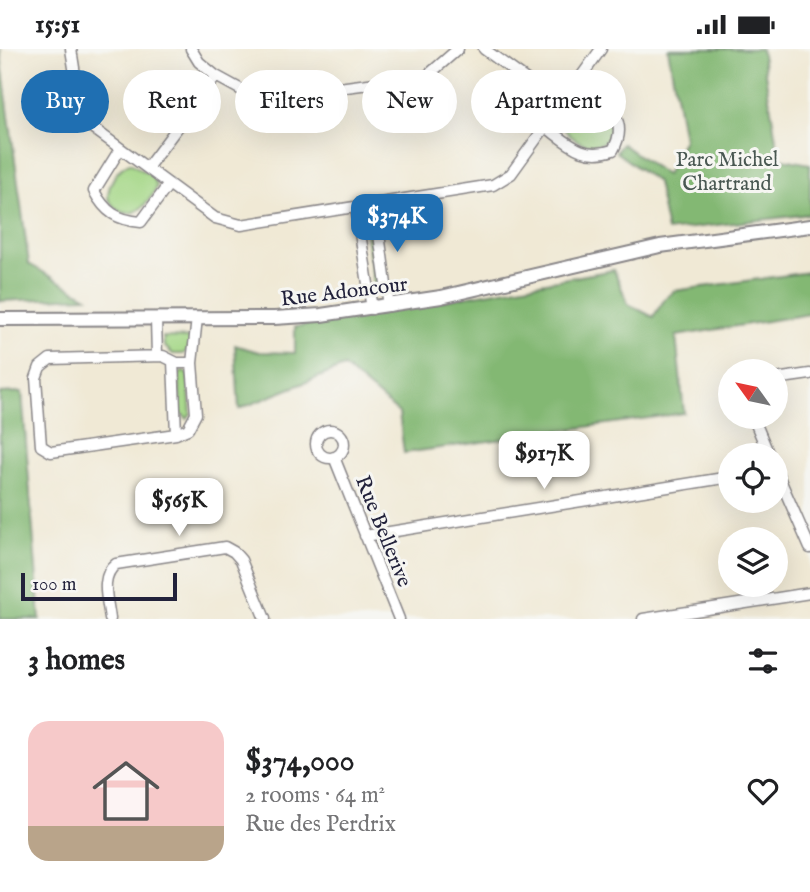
<!DOCTYPE html>
<html lang="en">
<head>
<meta charset="utf-8">
<style>
	body { margin:0; font-family:"IM FELL English",serif; background:#f2f2f2; color:#202124; height:100vh; display:flex; flex-direction:column; font-size:26px; white-space:nowrap }
	* { box-sizing:border-box; margin:0 }
	p { font-size:23px; color:#757577 }
	.icon { flex:none; width:38px; height:38px; fill:none; stroke:currentColor; stroke-width:2; stroke-linecap:round; stroke-linejoin:round }
	.map { position:relative; height:570px; overflow:hidden }
	.drawer { display:flex; flex-direction:column; background:#fff; flex:1 }
	.drawer>* { flex:none }
	.hud { position:absolute; left:21px; top:21px; width:768px; height:63px; display:flex; gap:14px }
	.needle { width:46px; rotate:303deg }
	.tools { position:absolute; left:718px; top:310px; display:grid; gap:14px }
	.tools a { display:grid; place-items:center; width:70px; height:70px; border-radius:50%; background:#fff; box-shadow:0 7px 28px #0002; font-size:35px }
	.scale { position:absolute; left:21px; bottom:18px; width:156px; box-sizing:border-box; padding-left:7px; border:4px solid #22223b; border-top:0; font-size:19px; line-height:24px; white-space:nowrap; color:#22223b; -webkit-text-stroke:5px #f6f6f2; paint-order:stroke }
	.price { position:absolute; translate:-50% -60px; padding:0 16px; border-radius:14px; background:#fff; color:#222; font-size:23px; line-height:46px; filter:drop-shadow(0 2px 4px #0008) }
	.price::after { content:''; position:absolute; left:50%; top:42px; width:21px; height:16px; margin-left:-10px; background:inherit; clip-path:polygon(0 0,100% 0,50% 100%) }
	.price.on { background:#1f6fb2; color:#fff }
	ul { padding:0; list-style:none }
	li { display:flex; align-items:center; gap:21px; height:175px; padding:0 28px }
	li+li { border-top:2px solid #e0e0e0 }
	li span { display:grid; place-items:center; flex:none; width:196px; height:140px; border-radius:21px; color:#555 }
	li>.icon { margin-inline-start:auto }
	span .icon { width:84px; height:84px; fill:#fffc; stroke-width:1 }
	li b { font-size:30px }
	h2 { display:flex; justify-content:space-between; align-items:center; height:84px; padding:0 28px; font-size:30px }
	.chip { padding:0 24px; border-radius:32px; background:#fff; box-shadow:0 7px 28px #0002; font-size:24px; line-height:63px }
	.chip.on { background:#1f6fb2; color:#fff }
	.status { display:flex; justify-content:space-between; align-items:center; height:49px; padding:0 35px; background:#fff; direction:ltr }
	.status svg { height:19px; fill:currentColor }
	.map>svg:first-child { display:block }
	.green { fill:#a4d786; stroke:#637c60; stroke-width:2 }
	.forest { fill:#83b873; stroke:#526d57; stroke-width:2 }
	.lines { fill:none; stroke-linecap:round; stroke-linejoin:round }
	.minor-casing { stroke:#898688; stroke-width:13 }
	.tertiary-casing { stroke:#898688; stroke-width:16 }
	.minor { stroke:#fff; stroke-width:10 }
	.tertiary { stroke:#fff; stroke-width:12 }
	.labels { text-anchor:middle; stroke-width:6; stroke-linejoin:round; paint-order:stroke }
	.park-label { font-size:21px; fill:#495852; stroke:#f6f6f2 }
	.street-label { font-size:21px; fill:#22223b; stroke:#f6f6f2 }
</style>
</head>
<body>
<div class="status"><b>15:51</b><svg viewBox="0 0 49 12"><path d="M0 12V9h3v3zM5 12V6h3v6zM10 12V3h3v9zM15 12V0h3v12zM26 1h20v11H26zM47 4h2v5h-2z"/></svg></div>
<div class="map">
<svg width="810" height="570" viewBox="0 0 810 570">
	<rect width="100%" height="100%" fill="#f6f6f2"/>
	<filter id="ink" filterUnits="userSpaceOnUse"><feTurbulence type="fractalNoise" baseFrequency=".0143" numOctaves="2"/><feDisplacementMap in="SourceGraphic" scale="14" xChannelSelector="R" yChannelSelector="G"/><feConvolveMatrix kernelMatrix="1 2 1 2 8 2 1 2 1" color-interpolation-filters="sRGB"/></filter>
	<filter id="wash" filterUnits="userSpaceOnUse"><feTurbulence type="fractalNoise" baseFrequency=".00686" numOctaves="4" result="noise"/><feDisplacementMap in="SourceGraphic" scale="28" xChannelSelector="R" yChannelSelector="G"/><feGaussianBlur stdDeviation="1.57" result="paint"/><feColorMatrix in="noise" values="0 0 0 0 0 0 0 0 0 0 0 0 0 0 0 0 0 1.4 0 .05"/><feComposite in="paint" operator="in"/></filter>
	<g filter="url(#wash)">
		<rect width="100%" height="100%" fill="#f0e9d5"/>
		<path class="green" d="M586,44L609,60L614,81C601,107 571,95 560,73L571,49Z
			M130,114L152,127L157,137C148,160 124,178 108,149C108,135 117,119 130,114Z
			M369,171L372,174L381,236L377,240L374,237L365,177Z
			M163,288L192,289L188,301L183,305H173L164,297Z
			M183,322L188,326L191,365L187,370L181,364L179,326Z"/>
		<path class="forest" d="M0,0L29,215L87,248L0,252Z
			M668,0H761L779,109L810,115V165L667,182L657,133L616,103L622,95L666,126L684,90Z
			M614,221L628,255L653,268L665,250L674,242L810,223V265L676,287L684,364L404,404L399,364L344,318L239,360L235,296L259,303L295,304V278Z
			M22,343L40,570H0V344Z"/>
	</g>
	<g filter="url(#ink)">
		<g class="lines">
			<defs>
				<path id="minor" d="M71,0L81,63L90,77L215,169L241,176L493,136L511,125L601,0
					M191,0L199,13L216,27L258,50L427,27L458,0
					M484,0L561,56
					M546,78C569,95 583,111 613,101C632,68 602,52 579,33
					M120,100L94,142C105,163 117,171 141,173L169,135
					M147,119L216,27
					M375,156L389,257
					M356,159L372,260
					M156,270L157,307
					M173,312L176,385
					M192,314H177L163,307L50,310L40,318L36,329L41,397L51,403L176,385L188,380L196,365L192,314L197,269
					M775,330L810,325
					M753,368L769,406
					M316 395a14 14 0 1 1 28 0a14 14 0 1 1-28 0Z
					M334,408L399,570
					M775,419L810,499
					M365,487L730,428
					M110,570C108,551 99,528 116,515L225,498L234,503L241,511L265,570
					M643,570L810,544"/>
				<path id="tertiary" d="M0,270L274,269L321,266L441,248L660,197L810,177"/>
			</defs>
			<use href="#minor" class="minor-casing"/>
			<use href="#tertiary" class="tertiary-casing"/>
			<use href="#minor" class="minor"/>
			<use href="#tertiary" class="tertiary"/>
		</g>
	</g>
	<g class="labels">
		<g class="park-label">
			<text x="727" y="117">Parc Michel<tspan x="727" dy="24">Chartrand</tspan></text>
		</g>
		<g class="street-label">
			<text transform="translate(344 242) rotate(-7)" y="7">Rue Adoncour</text>
			<text transform="translate(384 482) rotate(68)" y="7">Rue Bellerive</text>
		</g>
	</g>
</svg>
<div class="tools">
<a><svg class="needle" viewBox="-14 -14 28 28"><path d="M0-13l5 13h-10z" fill="#e53935"/><path d="M0 13l5-13h-10z" fill="#757577"/></svg></a>
<a><svg class="icon" aria-label="locate" viewBox="0 0 24 24"><circle cx="12" cy="12" r="6"/><path d="M12 2v4M12 18v4M2 12h4M18 12h4"/></svg></a>
<a><svg class="icon" aria-label="layers" viewBox="0 0 24 24"><path d="M12 4l9 5-9 5-9-5zM3 14l9 5 9-5"/></svg></a>
</div>
<div class="scale">100 m</div>
<b class="price on" style="left:397px;top:205px">$374K</b>
<b class="price" style="left:544px;top:442px">$917K</b>
<b class="price" style="left:179px;top:489px">$565K</b>
<div class="hud">
<a class="chip on">Buy</a>
<a class="chip">Rent</a>
<a class="chip">Filters</a>
<a class="chip">New</a>
<a class="chip">Apartment</a>
</div>
</div>
<section class="drawer">
<h2>3 homes<svg class="icon" aria-label="filters" viewBox="0 0 24 24"><path d="M4 7h16M4 17h16"/><circle cx="9" cy="7" r="2"/><circle cx="15" cy="17" r="2"/></svg></h2>
<ul>
<li><span style="background:linear-gradient(#f6c9c9 75%,#b9a48a 0)"><svg class="icon" aria-label="home" viewBox="0 0 24 24"><path d="M3 11l9-7 9 7M6 9v11h12V9"/></svg></span><div><b>$374,000</b><p>2 rooms · 64 m²</p><p>Rue des Perdrix</p></div><svg class="icon" aria-label="heart" viewBox="0 0 24 24"><path d="M12 20l-8-8c-3-5 5-10 8-4 3-6 11-1 8 4z"/></svg></li>
</ul>
</section>
</body>
</html>
